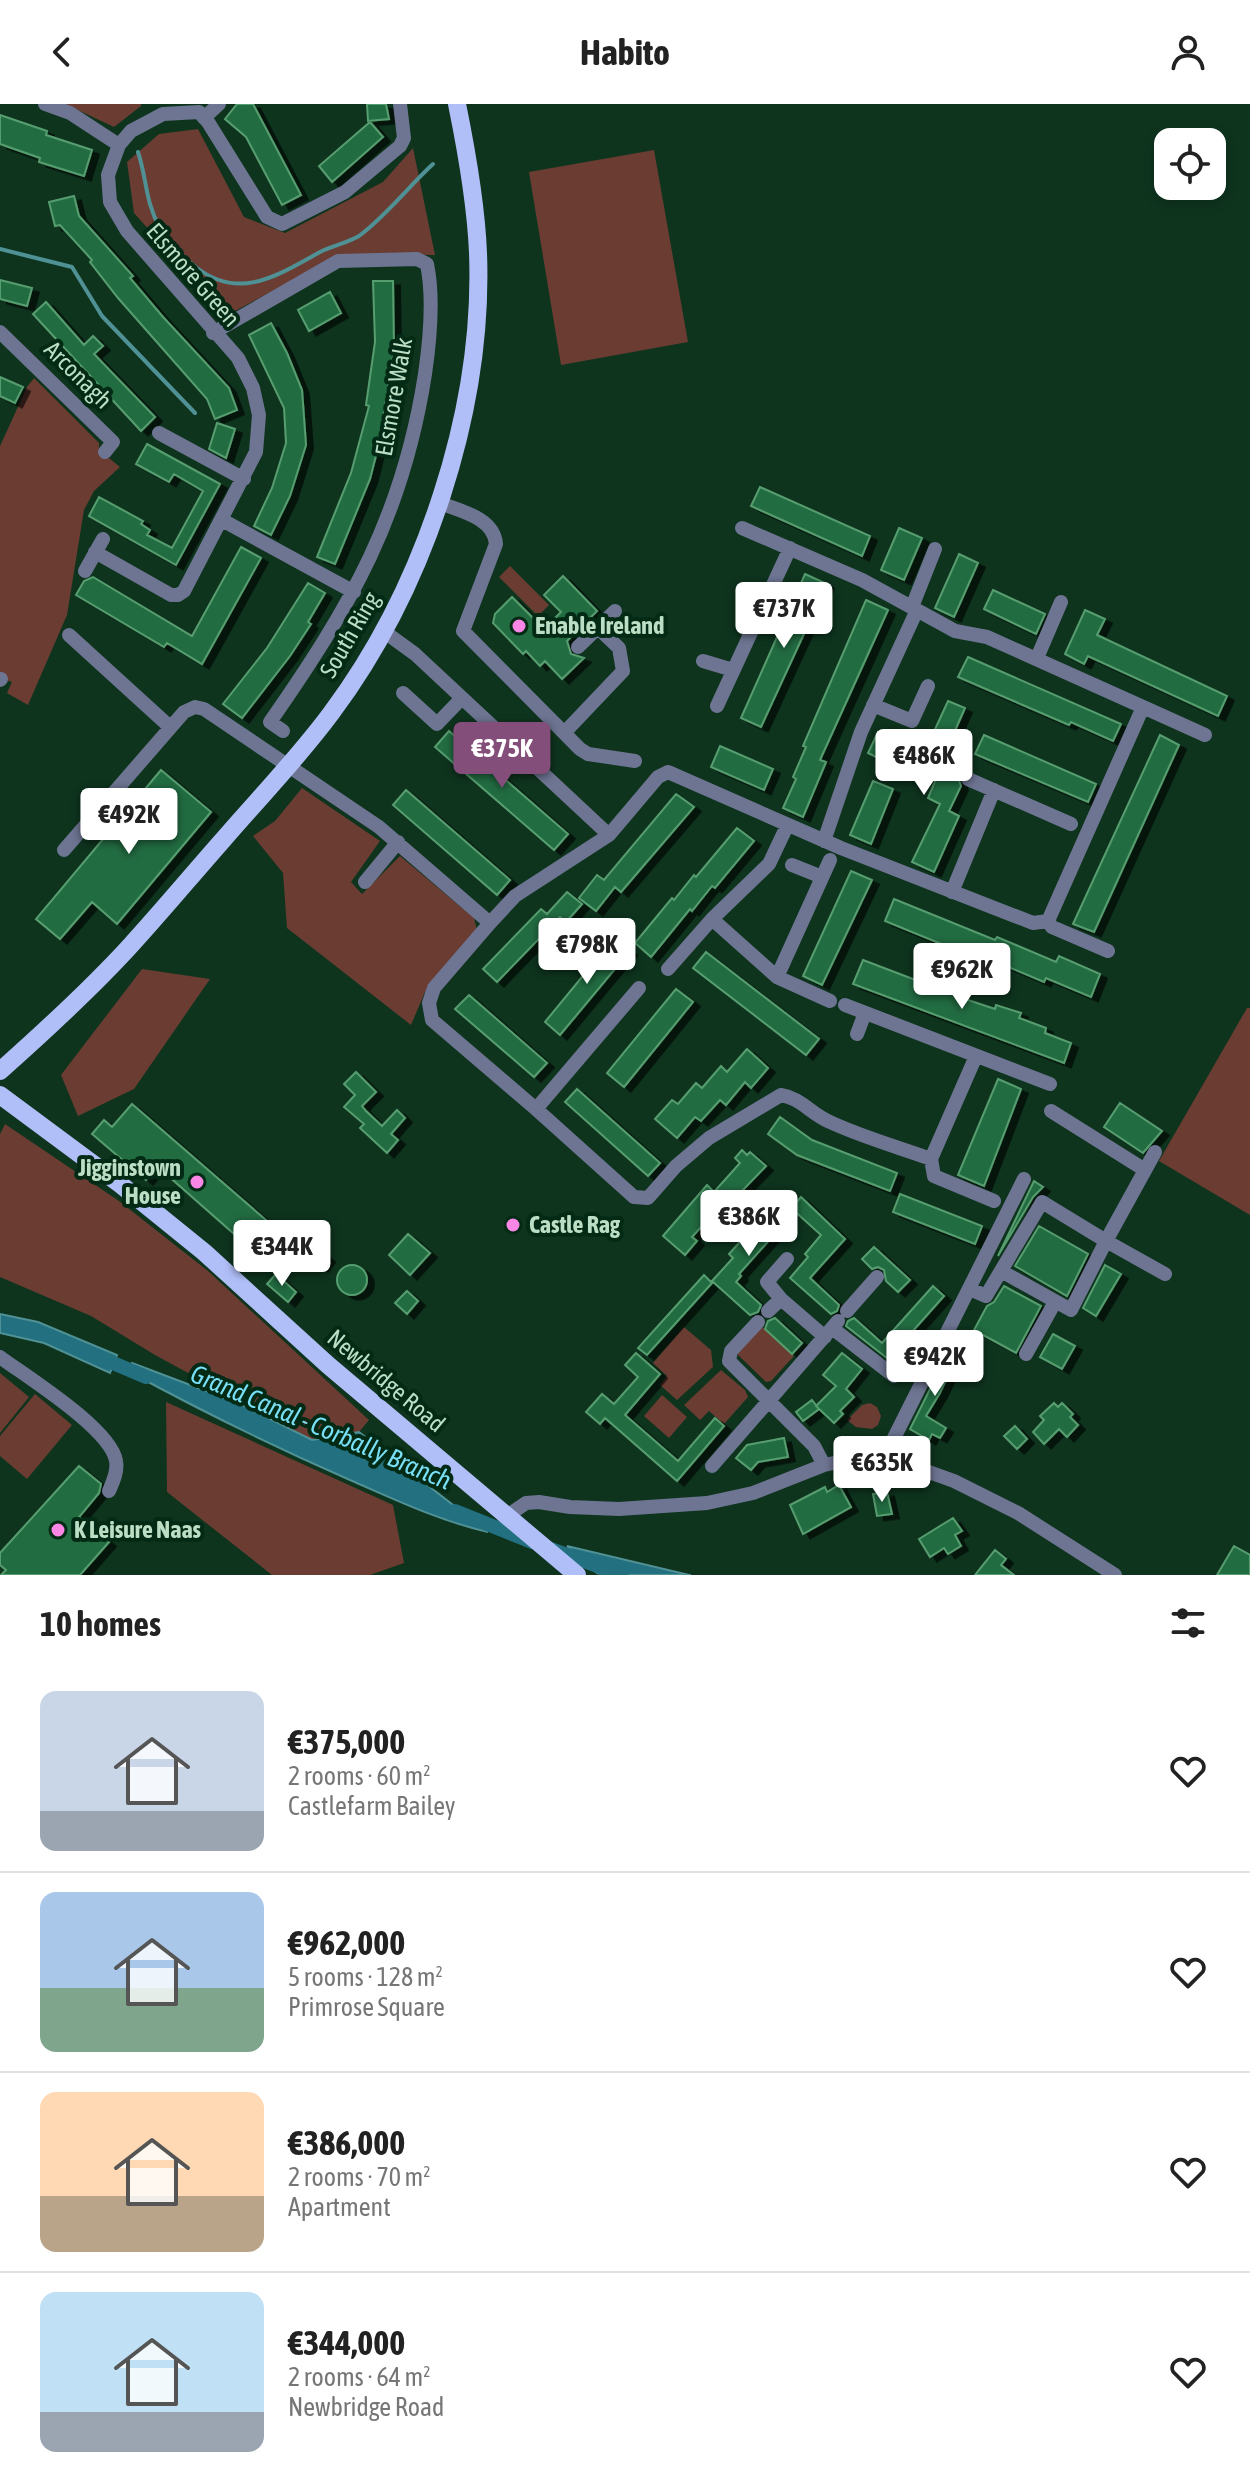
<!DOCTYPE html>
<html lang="en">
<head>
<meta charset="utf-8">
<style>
	body { margin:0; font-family:"Asap Condensed",sans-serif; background:#f2f2f2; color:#222; height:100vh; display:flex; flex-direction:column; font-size:30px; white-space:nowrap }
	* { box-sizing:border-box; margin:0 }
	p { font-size:26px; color:#767676 }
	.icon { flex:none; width:44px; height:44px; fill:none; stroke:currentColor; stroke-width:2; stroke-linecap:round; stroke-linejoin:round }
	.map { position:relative; height:1471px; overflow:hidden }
	.side { display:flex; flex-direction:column; background:#fff; flex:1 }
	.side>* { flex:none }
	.buttons { position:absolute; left:1154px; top:24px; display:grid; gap:16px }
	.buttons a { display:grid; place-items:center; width:72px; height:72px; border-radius:16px; background:#fff; box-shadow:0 4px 12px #0003; font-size:40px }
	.price { position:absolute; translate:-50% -68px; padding:0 18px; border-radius:8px; background:#fff; color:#222; font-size:26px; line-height:52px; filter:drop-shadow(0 2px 4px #0008) }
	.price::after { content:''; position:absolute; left:50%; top:48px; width:24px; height:18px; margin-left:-12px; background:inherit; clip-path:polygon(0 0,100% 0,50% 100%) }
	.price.selected { background:#834f7a; color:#fff }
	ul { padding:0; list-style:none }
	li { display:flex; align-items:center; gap:24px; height:200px; padding:0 40px }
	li+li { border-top:2px solid #e0e0e0 }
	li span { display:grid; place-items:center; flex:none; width:224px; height:160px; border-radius:16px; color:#555 }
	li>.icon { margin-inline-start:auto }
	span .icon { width:96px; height:96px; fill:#fffc; stroke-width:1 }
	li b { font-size:34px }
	h2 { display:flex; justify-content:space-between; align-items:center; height:96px; padding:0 40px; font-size:34px }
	header { display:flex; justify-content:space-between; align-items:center; height:104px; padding:0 40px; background:#fff; font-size:36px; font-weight:700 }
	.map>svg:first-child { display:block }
	.green { fill:#6a3c32 }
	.water { fill:#227080; stroke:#509195; stroke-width:2 }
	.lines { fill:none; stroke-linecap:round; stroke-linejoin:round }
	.stream { stroke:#509195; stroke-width:4 }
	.canal { stroke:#227080; stroke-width:14 }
	.building { fill:#246c42; stroke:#579d6f; stroke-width:2; filter:url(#shadow) }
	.minor { stroke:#6e7592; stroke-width:14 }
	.major { stroke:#b1bff9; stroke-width:18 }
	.poi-dot { fill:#fa87e6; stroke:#032a14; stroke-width:3 }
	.labels { text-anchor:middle; stroke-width:8; stroke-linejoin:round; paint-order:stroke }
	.street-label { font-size:24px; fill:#bbdec5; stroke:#032a14 }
	.poi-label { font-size:24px; font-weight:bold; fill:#bbdec5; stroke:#032a14; text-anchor:start }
	.water-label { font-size:26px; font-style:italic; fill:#78dff6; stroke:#032a14 }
</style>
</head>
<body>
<header><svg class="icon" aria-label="back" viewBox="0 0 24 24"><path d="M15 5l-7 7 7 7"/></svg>Habito<svg class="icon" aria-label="person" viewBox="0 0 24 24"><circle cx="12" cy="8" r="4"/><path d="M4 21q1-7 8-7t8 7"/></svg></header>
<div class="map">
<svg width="1250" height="1471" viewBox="0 0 1250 1471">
	<defs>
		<filter id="shadow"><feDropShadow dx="7" dy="4.5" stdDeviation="0" flood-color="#0009"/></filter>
	</defs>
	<rect width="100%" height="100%" fill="#0e341e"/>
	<path class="green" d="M65,0H141V2L114,23Z
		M198,25L244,113L285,129L383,78L413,44L435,151L358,150L309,167L226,212L134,109L127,58L159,30Z
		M654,46L688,238L561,261L529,68Z
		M34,274L99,339V346L120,363L94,387L84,406L67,511L28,601L7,589L12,578L0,574V342L27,283Z
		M510,462L549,501L538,512L499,473Z
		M302,684L380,737L351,778L362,790L400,752L474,814L477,826L425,888L411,921L287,824L283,769L253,732L275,717Z
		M142,865L210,875L134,985L78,1012L61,971Z
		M1247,904H1250V1111L1159,1057Z
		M5,1020L119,1097L208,1167L369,1316L359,1328L312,1336L155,1251L91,1212L0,1173V1030Z
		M760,1221L794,1252L771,1277L766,1278L737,1250Z
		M684,1223L711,1246L713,1263L677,1296L660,1281L667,1272L653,1259Z
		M721,1266L745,1286L748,1293L724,1320L709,1307L700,1316L684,1301Z
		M0,1269L29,1293L0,1329Z
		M35,1290L72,1321L27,1375L0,1352V1332Z
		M662,1291L687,1313L669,1334L644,1312Z
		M166,1298L393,1401L404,1459L370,1471H272L167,1388Z
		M870,1299L877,1303L881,1312L878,1321L872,1325L856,1323L847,1316L862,1301Z"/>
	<path class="water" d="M0,1210L38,1218L117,1251L110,1269L44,1239L0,1229Z
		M132,1259L238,1299L312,1336L359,1328L488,1428C440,1417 396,1396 350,1376C275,1343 201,1307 128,1267Z
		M567,1442L689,1471H691H605L597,1469Z"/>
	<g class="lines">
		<path class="stream" d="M138,48C147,75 145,98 160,124C170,140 181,152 197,164C240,197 278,171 320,148C332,142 347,139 359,132C386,112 408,83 433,60
			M0,145L72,163L102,212L195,309"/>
		<path class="canal" d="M99,1253L146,1273
			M455,1407L532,1438
			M551,1445L622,1471"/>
	</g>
	<path class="building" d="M237,0H253L301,91L282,101L246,33L225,15Z
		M367,0H386L389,15L368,17Z
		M0,11L47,27L46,31L92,46L84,72L39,58L40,54L0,40Z
		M370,18L383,33L332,78L319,62Z
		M74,92L79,112L133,172L130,174L163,213L229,284L237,306L215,315L207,295L118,194L90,158L92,156L60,121L55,122L49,98Z
		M0,176L32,184L27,202L0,195Z
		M373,177H393L394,246L384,309H387L370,375L335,460L317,453L351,369L369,302L366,301L375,238Z
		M330,188L341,209L309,227L298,206Z
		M46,198L84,241L93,232L103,242L94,250L155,313L141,327L33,210Z
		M271,219L287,249L302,286L306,341L290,392L271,431L254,422L272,384L286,339L284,304L249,231Z
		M0,273L23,283L15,299L0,292Z
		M217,319L235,325L226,354L209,345Z
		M147,340L220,380L176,461L89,412L99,393L143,417L141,420L150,426L147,431L172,444L203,387L174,370L169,378L136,360Z
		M760,383L870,432L862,452L751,402Z
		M899,424L922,434L904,476L881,466Z
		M241,443L261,454L202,560L167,539L164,543L76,491L84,477L93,473L192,532Z
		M959,450L978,459L954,513L935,504Z
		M805,470L827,480L761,623L741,614Z
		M563,472L597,507L567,537L571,550L584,554L562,575L545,557L540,562L526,547L523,550L493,519L495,510L512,493L544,525L561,508L544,491Z
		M308,479L325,489L308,518L311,520L290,552L242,614L223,600L267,544Z
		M993,486L1045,510L1036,530L984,505Z
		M866,496L888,506L820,656L826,658L803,713L783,704L796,675L793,673L806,643L803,642Z
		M1085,506L1105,515L1097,531L1227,592L1218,612L1088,552L1084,560L1065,550Z
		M968,553L1121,620L1113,637L1071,618L1069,621L958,573Z
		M948,597L965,604L947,645L931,638V634Z
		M449,627L568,730L554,746L435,643Z
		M878,628L920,648L917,655L958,674L961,682L949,707L959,712L934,768L912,758L940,700L928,694L936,675L913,664L911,670L868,649Z
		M984,631L1096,680L1088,698L975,650Z
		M1160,631L1179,641L1094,828L1073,820Z
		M720,642L773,665L764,686L711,663Z
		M161,666L211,708L117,820L92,798L60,835L36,815Z
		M873,677L893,685L871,740L850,731Z
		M406,686L510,776L497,791L393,701Z
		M676,690L694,703L621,788L615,783L596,807L579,794L597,771L604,776Z
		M737,724L754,737L715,784L712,782L692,807L690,805L651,853L635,839L672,794L674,796L694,771L696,773Z
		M851,767L872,776L822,881L803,872Z
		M567,788L582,800L566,818L560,813L497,878L483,865L541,805L547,810Z
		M894,795L995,836L997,833L1056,858L1059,852L1100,870L1091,893L1046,874L1044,878L985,853L983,857L885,817Z
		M614,834L630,847L560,931L545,918Z
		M706,848L819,935L806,951L693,864Z
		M863,856L968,896L995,905L996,901L1021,909L1019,914L1046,924L1045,929L1071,939L1064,959L853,880Z
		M676,885L693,898L624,983L607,969Z
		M469,891L547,959L534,973L455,905Z
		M747,945L768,964L751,984L745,978L726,1001L720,996L701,1017L695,1013L677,1034L655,1015L672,996L678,1000L696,979L702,984L721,962L727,968Z
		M356,968L376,988L362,1002L366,1007L382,1022L397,1006L405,1014L391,1030L398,1036L387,1049L360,1024L364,1020L344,1003L355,991L344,980Z
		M998,975L1021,985L984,1082L958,1071Z
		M577,985L660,1059L648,1072L565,998Z
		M1120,999L1162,1027L1143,1049L1104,1023Z
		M132,1000L289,1136L268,1160L158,1063L146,1076L92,1030L104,1016L112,1023Z
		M780,1013L812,1036L897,1069L890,1087L797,1051L768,1030Z
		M742,1046L747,1051L750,1048L766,1062L716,1114L712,1111L692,1133L697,1137L685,1151L663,1132L707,1081L714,1088L740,1059L735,1054Z
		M1034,1077L1043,1083L1033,1093L998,1152Z
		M900,1090L982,1122L975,1140L893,1108Z
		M801,1093L845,1135L810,1174L839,1201L837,1207L831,1210L790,1174L808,1153L805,1150L821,1131L791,1104Z
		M775,1099L790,1113L739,1170L741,1172L736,1178L761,1201L758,1208L750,1211L712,1177L733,1154L729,1150Z
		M1039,1122L1088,1150L1067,1192L1015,1162Z
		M408,1130L430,1149L410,1171L389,1151Z
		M310,1138L328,1154L321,1163L302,1147Z
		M874,1143L910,1176L898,1188L886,1177L884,1166L878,1163L872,1165L862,1155Z
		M337 1176a15 15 0 1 1 30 0a15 15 0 1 1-30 0Z
		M1105,1161L1121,1170L1096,1212L1083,1204Z
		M276,1170L296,1188L288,1198L267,1180Z
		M704,1171L712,1179L647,1251L638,1244Z
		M933,1182L944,1192L888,1255L846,1222L848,1217L854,1214L882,1239Z
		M1004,1182L1041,1202L1016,1249L974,1226L987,1202L994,1198Z
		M407,1187L418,1197L407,1210L395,1199Z
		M775,1214L802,1239L792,1250L765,1225L768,1217Z
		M1053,1230L1075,1242L1062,1265L1040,1253Z
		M954,1237L962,1241L940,1289L926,1312L946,1324L940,1334L932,1330L929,1336L910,1325Z
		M636,1249L660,1270L625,1311L678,1357L715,1314L724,1322L677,1377L605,1314L600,1320L586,1308L602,1290L614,1300L638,1273L625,1261Z
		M842,1249L862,1265L846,1285L854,1293L840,1307L843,1310L834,1319L816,1302L836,1282L823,1271Z
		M812,1296L819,1305L803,1317L796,1308Z
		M1054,1299L1058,1303L1062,1299L1073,1310L1070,1313L1078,1321L1067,1333L1059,1325L1044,1340L1033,1328L1044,1316L1040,1312Z
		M1015,1322L1027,1335L1017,1345L1004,1332Z
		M784,1334L788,1353L758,1358L751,1366L736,1354L747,1341Z
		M79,1362L101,1380L99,1389L79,1413L109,1438L80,1471H1L6,1466L0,1461V1449Z
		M839,1381L851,1403L803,1430L790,1401L825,1383L827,1388Z
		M887,1388L892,1410L877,1412L873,1390Z
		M953,1414L962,1427L955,1431L961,1442L948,1450L944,1444L930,1453L919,1435Z
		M1234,1442L1250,1451V1471H1217Z
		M995,1446L1006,1455L1001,1461L1014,1471H975Z"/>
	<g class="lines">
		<path class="minor" d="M45,0L70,9L119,41
			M204,14L219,0
			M0,228L113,338L105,348
			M213,229L338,157L417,155L427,160C434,194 430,236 425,270C403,412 351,502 270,618L283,627
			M159,329L244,375
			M440,399C461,407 494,414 496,440L463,527L580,645L588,650L635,657
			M222,416L354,488
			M742,424L862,476L955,527L987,533L1143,603L1048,817
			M95,448L171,491H178L184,487L256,348L259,311L253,284L238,254L127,127L110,98L108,71L119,41L131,27L163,10L199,8L208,18L267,113L282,120L345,88L400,42L404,34L400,0
			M85,467L103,435
			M912,503L935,445
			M382,526L415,550L609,731
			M69,531L170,623
			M578,543L615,507
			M1037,554L1061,498
			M703,557L733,566
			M0,576L1,575
			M403,589L437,620L461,595
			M873,601L912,617L928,582
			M717,602L790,444
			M1143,603L1205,631
			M565,628L623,567L619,544L598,524
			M968,675L1071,720
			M824,737L861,628L917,506
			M64,746L184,608L195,603L204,605L379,723L490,819L434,884L429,899L432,916L536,1005L639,884
			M792,761L822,773
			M365,778L398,738
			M952,788L994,686
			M712,815L777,873L830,897
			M490,819L515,792L609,731L658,673L668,668L841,744L1033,819L1048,817L1052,823L1108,847
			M668,865L712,815L769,760L787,722
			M777,873L830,756
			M845,901L1050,980
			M857,930L865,909
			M536,1005L634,1093L648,1094L676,1062L709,1034L781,991C801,994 811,1010 830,1018C862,1033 898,1043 931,1055L934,1072L994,1097
			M1051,1007L1145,1066
			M1155,1048L1106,1137L1165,1170
			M931,1055L976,952
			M787,1155L767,1178L781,1195L825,1233
			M970,1185L986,1192L1042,1098L1106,1137L1071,1206L1001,1167
			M768,1207L781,1195
			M847,1207L877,1173
			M758,1218L731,1247L729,1257L814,1342L824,1361
			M832,1224L894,1272L913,1248
			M1026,1250L1055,1198
			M0,1253C27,1273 111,1325 116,1357C118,1367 113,1378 109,1387
			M888,1359L893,1336L1024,1075
			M712,1362L838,1217
			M507,1412L526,1399L539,1398L570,1403L619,1405L707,1399L753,1389L824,1361L854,1355L915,1363L954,1377L1018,1409L1115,1471"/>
		<path class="major" d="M0,967C45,927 90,886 131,841C162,807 192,771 222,737C259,694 299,653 332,608C425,483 484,305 478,149C476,99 467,49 457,0
			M0,991L120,1080L204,1148L328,1261L577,1471"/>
	</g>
	<g class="poi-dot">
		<circle cx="519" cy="522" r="8"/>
		<circle cx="197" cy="1078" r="8"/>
		<circle cx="513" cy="1121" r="8"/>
		<circle cx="58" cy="1426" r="8"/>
	</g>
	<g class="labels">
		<g class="street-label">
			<text transform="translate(193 171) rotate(49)" y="8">Elsmore Green</text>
			<text transform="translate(78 271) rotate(45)" y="8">Arconagh</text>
			<text transform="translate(394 293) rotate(-80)" y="8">Elsmore Walk</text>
			<text transform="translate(350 531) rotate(-60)" y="8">South Ring</text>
			<text transform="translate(386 1277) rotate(40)" y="8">Newbridge Road</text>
		</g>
		<g class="poi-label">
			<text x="535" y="530">Enable Ireland</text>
			<text x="181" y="1072" text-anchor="end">Jigginstown<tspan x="181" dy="28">House</tspan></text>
			<text x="529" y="1129">Castle Rag</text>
			<text x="74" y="1434">K Leisure Naas</text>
		</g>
		<g class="water-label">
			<text transform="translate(321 1323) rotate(23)" y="9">Grand Canal - Corbally Branch</text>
		</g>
	</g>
</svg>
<div class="buttons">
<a><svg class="icon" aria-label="locate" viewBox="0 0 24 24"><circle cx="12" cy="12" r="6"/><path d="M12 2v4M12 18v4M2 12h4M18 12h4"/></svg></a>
</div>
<b class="price" style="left:784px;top:546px">€737K</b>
<b class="price selected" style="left:502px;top:686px">€375K</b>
<b class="price" style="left:924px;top:693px">€486K</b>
<b class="price" style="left:129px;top:752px">€492K</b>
<b class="price" style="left:587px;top:882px">€798K</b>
<b class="price" style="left:962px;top:907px">€962K</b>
<b class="price" style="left:749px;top:1154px">€386K</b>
<b class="price" style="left:282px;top:1184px">€344K</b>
<b class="price" style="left:935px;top:1294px">€942K</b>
<b class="price" style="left:882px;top:1400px">€635K</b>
</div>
<section class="side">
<h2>10 homes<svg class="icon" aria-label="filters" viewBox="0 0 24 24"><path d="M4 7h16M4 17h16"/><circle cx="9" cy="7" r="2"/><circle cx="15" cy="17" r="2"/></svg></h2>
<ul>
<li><span style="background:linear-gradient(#c9d6e8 75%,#9aa5b1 0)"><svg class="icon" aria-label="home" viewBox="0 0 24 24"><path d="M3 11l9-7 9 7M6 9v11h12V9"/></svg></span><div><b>€375,000</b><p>2 rooms · 60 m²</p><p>Castlefarm Bailey</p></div><svg class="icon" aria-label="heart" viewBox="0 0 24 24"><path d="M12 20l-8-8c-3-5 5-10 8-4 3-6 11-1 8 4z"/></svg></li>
<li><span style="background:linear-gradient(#a9c7e8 60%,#7fa58c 0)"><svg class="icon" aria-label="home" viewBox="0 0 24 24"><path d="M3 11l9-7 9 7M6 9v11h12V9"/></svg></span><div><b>€962,000</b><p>5 rooms · 128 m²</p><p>Primrose Square</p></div><svg class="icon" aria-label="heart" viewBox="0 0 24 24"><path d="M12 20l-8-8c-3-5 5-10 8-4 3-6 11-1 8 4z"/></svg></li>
<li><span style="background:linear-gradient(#ffd9b3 65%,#b9a48a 0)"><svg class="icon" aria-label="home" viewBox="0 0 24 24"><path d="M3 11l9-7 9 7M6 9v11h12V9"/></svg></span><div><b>€386,000</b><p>2 rooms · 70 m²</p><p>Apartment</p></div><svg class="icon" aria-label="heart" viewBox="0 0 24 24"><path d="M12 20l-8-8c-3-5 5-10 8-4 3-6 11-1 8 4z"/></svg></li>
<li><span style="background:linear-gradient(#bfe0f5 75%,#9aa5b1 0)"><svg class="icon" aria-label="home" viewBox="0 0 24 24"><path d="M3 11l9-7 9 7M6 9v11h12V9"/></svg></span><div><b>€344,000</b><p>2 rooms · 64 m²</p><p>Newbridge Road</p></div><svg class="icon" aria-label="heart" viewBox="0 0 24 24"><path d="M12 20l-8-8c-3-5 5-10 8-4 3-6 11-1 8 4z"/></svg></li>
</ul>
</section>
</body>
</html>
